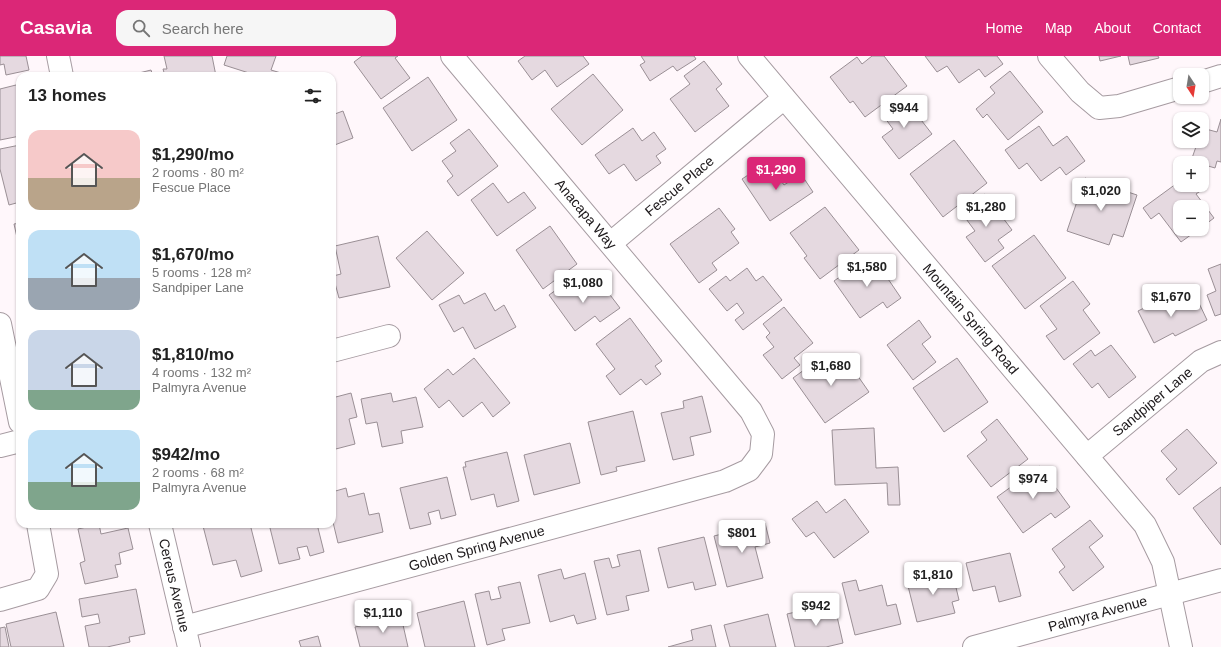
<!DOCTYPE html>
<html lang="en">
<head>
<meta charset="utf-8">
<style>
	body { margin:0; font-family:Arial,sans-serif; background:#f6f6f6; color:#222; height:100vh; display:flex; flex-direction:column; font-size:15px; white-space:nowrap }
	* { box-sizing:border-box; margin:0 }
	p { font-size:13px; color:#767676 }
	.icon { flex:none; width:22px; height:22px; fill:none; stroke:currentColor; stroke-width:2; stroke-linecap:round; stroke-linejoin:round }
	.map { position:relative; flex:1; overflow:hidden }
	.side { position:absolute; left:16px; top:16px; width:320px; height:456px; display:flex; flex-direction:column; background:#fff; border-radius:12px; box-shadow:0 1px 3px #0004 }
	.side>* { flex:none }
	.needle { width:26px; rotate:168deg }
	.fabs { position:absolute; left:1173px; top:12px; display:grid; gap:8px }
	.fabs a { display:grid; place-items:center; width:36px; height:36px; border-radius:8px; background:#fff; box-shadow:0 1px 3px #0004; font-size:20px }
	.price { position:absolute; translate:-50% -34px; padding:0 9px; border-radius:4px; background:#fff; color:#222; font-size:13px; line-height:26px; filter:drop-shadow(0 1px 2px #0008) }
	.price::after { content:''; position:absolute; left:50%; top:24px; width:12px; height:9px; margin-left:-6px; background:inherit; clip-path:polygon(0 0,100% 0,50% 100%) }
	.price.current { background:#db2777; color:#fff }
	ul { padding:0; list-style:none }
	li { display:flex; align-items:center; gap:12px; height:100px; padding:0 12px }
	li span { display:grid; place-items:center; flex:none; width:112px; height:80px; border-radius:12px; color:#555 }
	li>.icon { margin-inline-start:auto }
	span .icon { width:48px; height:48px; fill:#fffc; stroke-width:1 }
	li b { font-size:17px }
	h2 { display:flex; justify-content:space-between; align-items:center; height:48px; padding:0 12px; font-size:17px }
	header { display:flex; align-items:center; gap:24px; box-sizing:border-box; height:56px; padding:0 20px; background:#db2777; color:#fff }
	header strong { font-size:19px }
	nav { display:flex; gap:22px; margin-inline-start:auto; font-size:14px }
	.search { width:280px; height:36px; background:#f6f6f6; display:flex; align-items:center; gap:10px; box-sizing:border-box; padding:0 14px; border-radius:12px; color:#767676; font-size:15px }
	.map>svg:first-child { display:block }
	.building { fill:#e5d9e0; stroke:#9a8f95 }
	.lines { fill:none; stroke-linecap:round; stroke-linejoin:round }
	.minor-casing { stroke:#a69ba1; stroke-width:24 }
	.minor { stroke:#fff; stroke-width:22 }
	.labels { text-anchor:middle; stroke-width:4; stroke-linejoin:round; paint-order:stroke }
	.street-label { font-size:14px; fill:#1c181a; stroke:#fff }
</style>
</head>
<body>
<header>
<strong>Casavia</strong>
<div class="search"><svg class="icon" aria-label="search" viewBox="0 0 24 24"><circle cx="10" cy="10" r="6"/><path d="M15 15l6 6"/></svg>Search here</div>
<nav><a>Home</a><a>Map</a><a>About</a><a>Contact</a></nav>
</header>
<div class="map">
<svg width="1221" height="591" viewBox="0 0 1221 591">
	<rect width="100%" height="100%" fill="#fff7fb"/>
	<path class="building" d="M0,0H26L29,14L6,19L4,8L0,9Z
		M164,0H212L216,20H165L163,13H167Z
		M227,0H276L271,14L281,17L280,20H248L249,17L224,9Z
		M362,0H398L395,2L410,22L381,43L354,6Z
		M525,0H583L589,8L557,31L545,14L532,24L518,5Z
		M641,0H694L696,3L677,15L673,10L650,25L640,9L645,6Z
		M872,0H884L907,30L865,61L853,45L850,47L830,21L857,1L862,8Z
		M925,0H997L1003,8L985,21L979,13L959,27L947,10L937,16Z
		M1099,0H1121L1100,5Z
		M1128,0H1158L1159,2L1130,9Z
		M704,5L722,28L716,33L729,50L695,76L670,43L690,28L684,20Z
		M151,14L153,20H127Z
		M1010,15L1043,56L1008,84L987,58L983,62L976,53L995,37L990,31Z
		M593,18L623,54L582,89L551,53Z
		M428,21L457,64L412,95L383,52Z
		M20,28V80L0,84V33Z
		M904,42L932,78L899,103L882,81L893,73L882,58Z
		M343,55L353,82L332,90V59Z
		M1221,63V106L1217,105L1215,112L1191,105L1198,85H1202V72L1217,76Z
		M1039,70L1053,90L1067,80L1085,105L1066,119L1060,111L1041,125L1027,107L1019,113L1005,94Z
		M633,72L642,85L654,76L666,93L656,100L661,107L636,125L624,108L609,118L595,99Z
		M469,73L498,110L458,140L447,125L453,120L442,105L456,95L450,87Z
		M954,84L987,127L943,161L910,118Z
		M20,89V146L9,149L0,113V93Z
		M768,106L784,129L801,118L813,136L770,165L742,123Z
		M1085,122L1137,139L1123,181L1113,178L1109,189L1067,175Z
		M1180,125V129H1198L1202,134L1196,138L1214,162L1202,171V151H1180V173H1199L1181,186L1159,157L1151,163L1143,152Z
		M493,127L508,147L524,136L536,152L497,180L471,144Z
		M985,138L1012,174L998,184L1004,192L985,206L966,181L975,175L961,156Z
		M825,151L859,194L820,223L804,202L807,200L790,177Z
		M719,152L735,173L731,176L739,187L712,207L717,214L699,227L670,188Z
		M20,167V195L14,168Z
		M550,170L577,208L543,233L516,194Z
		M427,175L464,217L432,244L396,202Z
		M1034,179L1066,222L1025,253L992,210Z
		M378,180L390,231L339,242L333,220L341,218L335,190Z
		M869,200L882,219L884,217L901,242L887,252L883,246L860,262L834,225Z
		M1221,208V258L1215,260L1207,239L1216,235L1208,213Z
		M747,212L756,225L763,220L782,244L743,274L735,264L744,257L737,247L727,255L709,233L726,220L730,225Z
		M573,222L586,239L601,227L620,252L600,266L595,260L575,275L549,239Z
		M1073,225L1090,248L1083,254L1100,277L1064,304L1046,280L1057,273L1040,250Z
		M485,237L495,255L504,249L516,271L475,293L463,271L454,276L439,249L459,239L464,248Z
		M1174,237L1182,253L1198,245L1207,264L1175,280L1173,277L1154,287L1138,255Z
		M784,251L813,287L794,302L800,309L782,323L763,299L774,291L766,281L770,277L763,268Z
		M630,262L662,305L655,310L661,318L646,329L641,323L620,339L606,320L615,313L596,288Z
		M919,264L931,281L922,288L936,306L913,324L887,289Z
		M1111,289L1136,321L1109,342L1098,327L1092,332L1073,308L1091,294L1095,300Z
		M826,298L835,311L846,303L869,336L825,367L793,322Z
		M474,302L510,347L493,361L482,346L463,361L449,344L439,352L424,333L448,313L453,319Z
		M957,302L988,346L944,376L913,332Z
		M351,337L357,361L349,363L355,388L332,394V342Z
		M391,337L393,346L416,341L423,371L401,375L403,387L382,391L377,366L366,368L361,343Z
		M702,340L711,376L690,381L694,399L673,404L661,357L684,352L683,345Z
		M633,355L645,405L616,411L617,415L601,419L588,366Z
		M997,363L1028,403L991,431L967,400L987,384L981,376Z
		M874,372L876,412L898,411L900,449H888L887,427L835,429L832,374Z
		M1187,373L1217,407L1179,439L1166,423L1177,413L1161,395Z
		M570,387L580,427L534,439L524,399Z
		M507,396L519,445L497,451L494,438L471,444L463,411H466L465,406Z
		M1040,410L1070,451L1055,462L1051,457L1023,477L997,441Z
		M447,421L456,459L441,463L439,454L428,457L431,468L410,473L400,432Z
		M1221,431V489L1193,452Z
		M346,432L348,441L364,437L369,459L379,457L383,476L338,487L332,462V436Z
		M845,443L869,476L834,502L814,476L806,481L792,463L817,445L826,457Z
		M1090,464L1103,480L1089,491L1104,511L1073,535L1059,516L1065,511L1052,493Z
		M765,467L770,487L755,491L763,522L727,531L714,480Z
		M99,468L101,478L128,472L133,493L119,497L121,508L115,509L118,521L85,528L80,507L85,505L78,473Z
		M211,468H250L262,515L241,521L236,504L213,509L203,470Z
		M269,468H317L324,496L310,500L307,490L297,492L300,503L279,508Z
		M704,481L716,529L695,534L693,526L668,532L658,492Z
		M640,494L649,535L626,540L629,554L607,559L594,505L609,502L612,512L620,510L617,499Z
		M1010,497L1021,540L999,546L995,530L973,535L966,507Z
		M561,513L564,523L585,517L596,563L577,568L574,559L550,566L538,519Z
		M952,515L959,544L952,546L955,557L917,566L907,526Z
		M856,524L859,535L882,529L887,550L896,548L901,568L855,579L842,527Z
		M520,526L530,567L502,573L505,584L487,589L475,538L489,535L491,544L501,542L498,531Z
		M136,533L145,578L129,581L130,586L107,591H89L85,570L100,567L98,558L82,561L79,543Z
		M464,545L475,591H425L417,557Z
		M834,547L843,587L826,591H795L787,558Z
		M56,556L64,591H11L6,568Z
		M768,558L776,591H730L724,569Z
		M401,560L408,591H360L355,571Z
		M711,569L716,591H668L693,584L691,574Z
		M5,571L9,591H0V572Z
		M318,580L321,591H301L299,585Z"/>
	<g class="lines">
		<defs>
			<g id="minor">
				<path d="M58,0L62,20"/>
				<path id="s1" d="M749,0L1145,469L1163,506L1181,591"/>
				<path d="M1049,0L1080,36L1099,52L1119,50L1180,32"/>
				<path d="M1202,26L1221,20"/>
				<path id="s2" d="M611,187L784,42"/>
				<path d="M0,268L20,366"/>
				<path d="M332,295L389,280"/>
				<path d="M0,390L20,385"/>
				<path id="s3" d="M1087,400L1201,305L1221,296"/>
				<path id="s4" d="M160,468L189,591"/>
				<path d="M0,544L38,533L47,518L38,468"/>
				<path id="s5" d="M184,571L725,425L749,414L761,398L763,378L751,355L452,0"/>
				<path id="s6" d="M974,591L1221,524"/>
			</g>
		</defs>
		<use href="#minor" class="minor-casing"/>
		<use href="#minor" class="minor"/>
	</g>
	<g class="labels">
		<g class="street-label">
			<text dy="5" stroke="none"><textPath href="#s2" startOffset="89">Fescue Place</textPath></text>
			<text transform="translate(586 158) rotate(50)" y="5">Anacapa Way</text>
			<text dy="5" stroke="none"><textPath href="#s1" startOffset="344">Mountain Spring Road</textPath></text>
			<text dy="5" stroke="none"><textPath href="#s3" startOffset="85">Sandpiper Lane</textPath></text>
			<text dy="5" stroke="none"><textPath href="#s5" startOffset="303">Golden Spring Avenue</textPath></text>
			<text dy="5" stroke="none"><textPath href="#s4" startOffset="63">Cereus Avenue</textPath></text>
			<text dy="5" stroke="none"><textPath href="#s6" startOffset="128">Palmyra Avenue</textPath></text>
		</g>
	</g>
</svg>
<div class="fabs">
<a><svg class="needle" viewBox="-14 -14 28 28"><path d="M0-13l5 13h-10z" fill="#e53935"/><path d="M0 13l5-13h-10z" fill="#767676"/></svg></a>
<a><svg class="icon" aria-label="layers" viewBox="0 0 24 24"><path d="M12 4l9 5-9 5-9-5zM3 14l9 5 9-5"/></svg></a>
<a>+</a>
<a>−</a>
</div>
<b class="price" style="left:904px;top:73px">$944</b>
<b class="price current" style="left:776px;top:135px">$1,290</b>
<b class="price" style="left:1101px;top:156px">$1,020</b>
<b class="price" style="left:986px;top:172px">$1,280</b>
<b class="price" style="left:867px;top:232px">$1,580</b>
<b class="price" style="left:583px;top:248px">$1,080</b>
<b class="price" style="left:1171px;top:262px">$1,670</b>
<b class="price" style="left:831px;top:331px">$1,680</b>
<b class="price" style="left:1033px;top:444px">$974</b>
<b class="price" style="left:742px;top:498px">$801</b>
<b class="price" style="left:933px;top:540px">$1,810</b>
<b class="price" style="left:816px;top:571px">$942</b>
<b class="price" style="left:383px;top:578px">$1,110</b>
<section class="side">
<h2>13 homes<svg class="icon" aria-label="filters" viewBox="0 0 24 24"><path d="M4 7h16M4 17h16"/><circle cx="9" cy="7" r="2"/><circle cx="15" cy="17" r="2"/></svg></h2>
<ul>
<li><span style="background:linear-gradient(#f6c9c9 60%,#b9a48a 0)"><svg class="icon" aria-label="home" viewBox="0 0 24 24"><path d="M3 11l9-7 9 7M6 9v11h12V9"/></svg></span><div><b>$1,290/mo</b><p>2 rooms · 80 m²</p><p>Fescue Place</p></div></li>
<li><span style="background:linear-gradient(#bfe0f5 60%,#9aa5b1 0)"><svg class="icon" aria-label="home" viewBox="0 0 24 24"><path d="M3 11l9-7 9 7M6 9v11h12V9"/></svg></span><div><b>$1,670/mo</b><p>5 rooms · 128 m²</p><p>Sandpiper Lane</p></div></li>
<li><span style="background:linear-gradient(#c9d6e8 75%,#7fa58c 0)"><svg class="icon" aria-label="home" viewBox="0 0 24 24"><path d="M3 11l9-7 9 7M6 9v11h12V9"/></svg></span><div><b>$1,810/mo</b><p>4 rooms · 132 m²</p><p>Palmyra Avenue</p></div></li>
<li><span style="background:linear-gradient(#bfe0f5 65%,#7fa58c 0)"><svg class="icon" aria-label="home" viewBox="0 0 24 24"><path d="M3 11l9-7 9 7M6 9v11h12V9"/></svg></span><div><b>$942/mo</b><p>2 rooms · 68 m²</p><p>Palmyra Avenue</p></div></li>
</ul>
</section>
</div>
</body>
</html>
